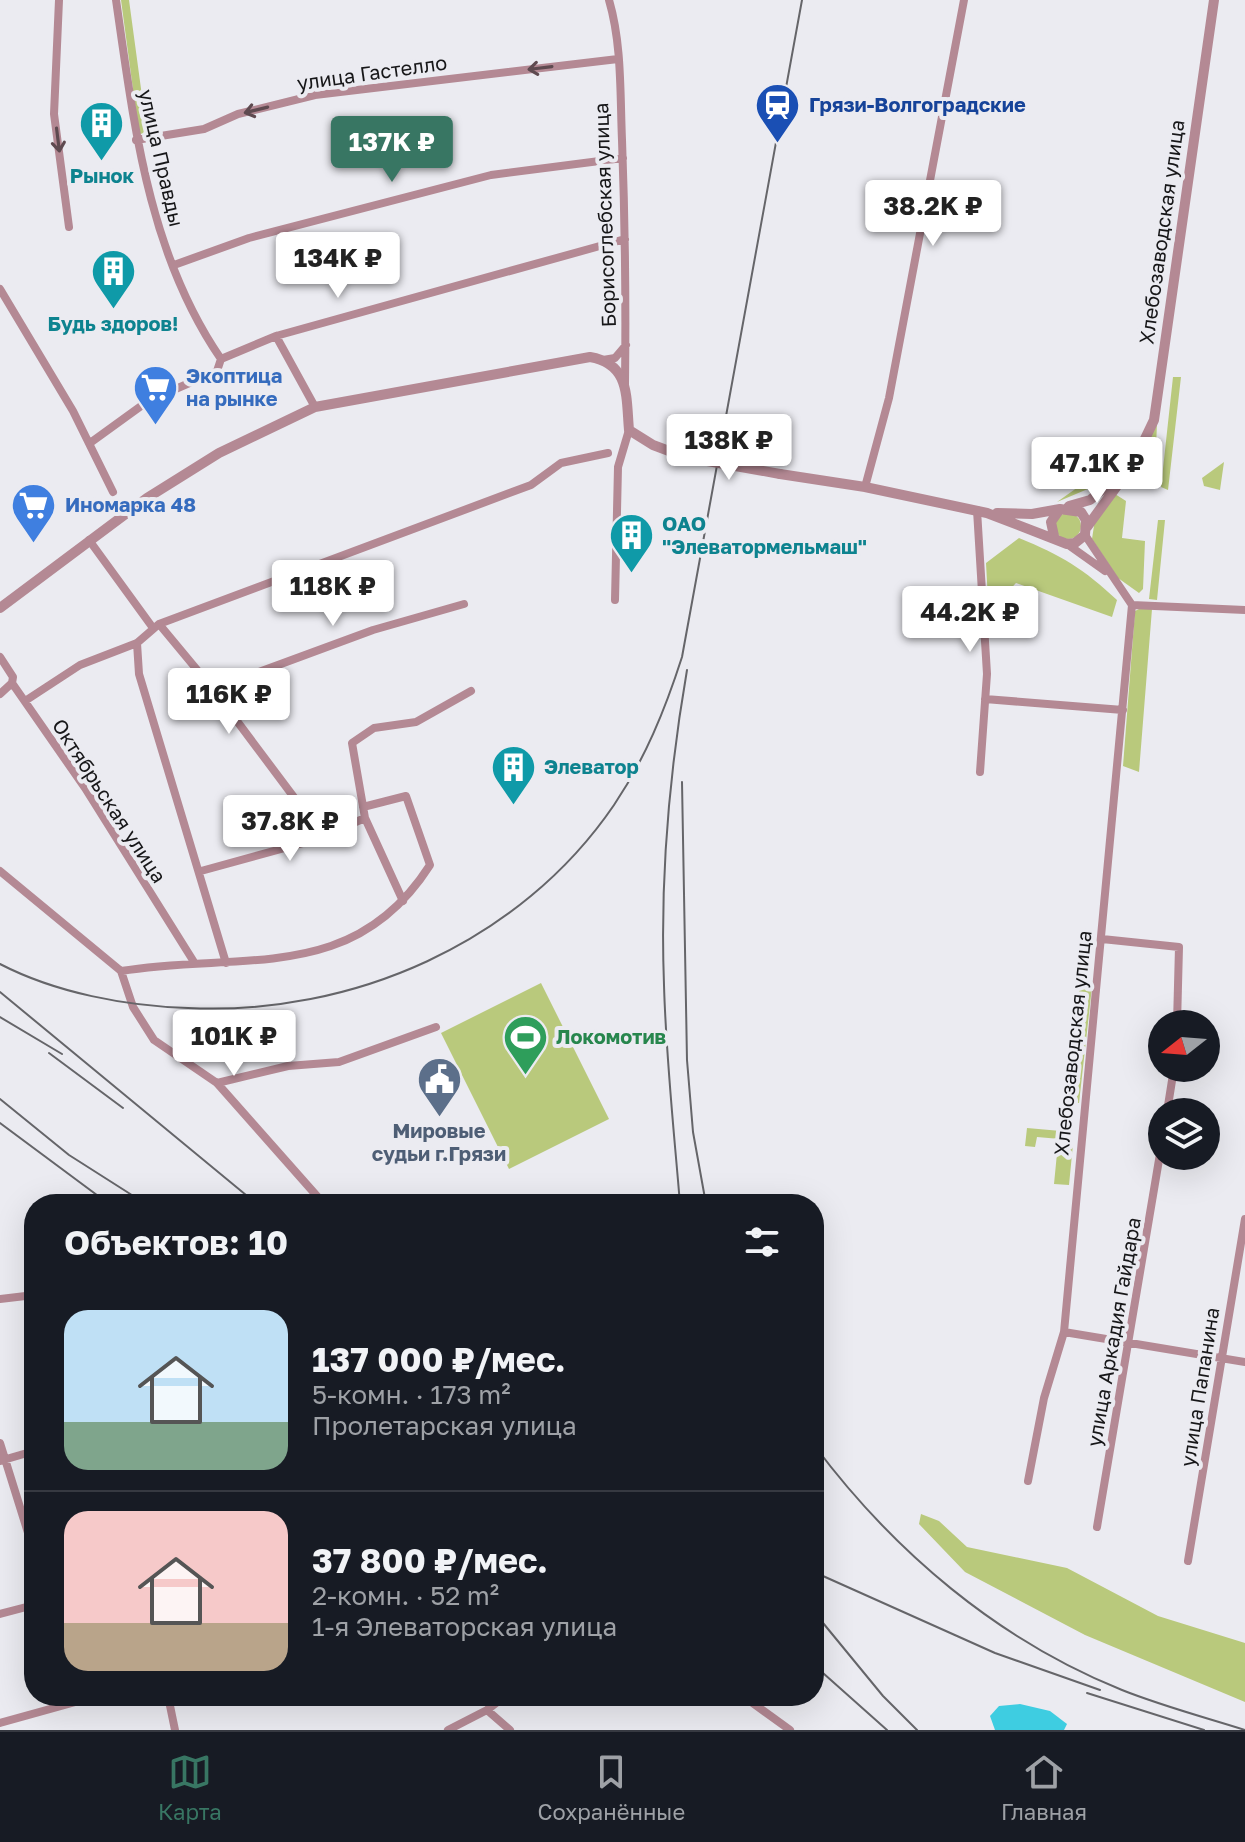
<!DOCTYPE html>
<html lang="ru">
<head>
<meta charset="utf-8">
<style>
	body { margin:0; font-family:"Golos Text",sans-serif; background:#242831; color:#f1f3f6; height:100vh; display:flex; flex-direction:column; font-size:30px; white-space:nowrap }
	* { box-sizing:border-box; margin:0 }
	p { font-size:26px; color:#9ea1a6 }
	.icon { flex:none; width:44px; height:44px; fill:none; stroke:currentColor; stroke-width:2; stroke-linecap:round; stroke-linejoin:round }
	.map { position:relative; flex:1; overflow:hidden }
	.side { position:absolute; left:24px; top:1194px; width:800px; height:512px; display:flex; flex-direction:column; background:#171b24; border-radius:32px; box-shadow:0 8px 32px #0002 }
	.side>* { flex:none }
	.needle { width:52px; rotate:253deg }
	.fabs { position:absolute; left:1148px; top:1010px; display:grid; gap:16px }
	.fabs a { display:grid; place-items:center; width:72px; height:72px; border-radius:50%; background:#171b24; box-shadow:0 8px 32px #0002; font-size:40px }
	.price { position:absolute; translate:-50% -68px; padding:0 18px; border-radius:8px; background:#fff; color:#222; font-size:26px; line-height:52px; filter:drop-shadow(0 2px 4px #0008) }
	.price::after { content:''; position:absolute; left:50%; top:48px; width:24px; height:18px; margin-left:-12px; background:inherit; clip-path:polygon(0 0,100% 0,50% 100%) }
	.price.current { background:#387663; color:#fff }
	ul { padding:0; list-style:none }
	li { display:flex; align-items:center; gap:24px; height:200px; padding:0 40px }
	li+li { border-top:2px solid #363941 }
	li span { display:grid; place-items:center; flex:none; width:224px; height:160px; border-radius:24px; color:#555 }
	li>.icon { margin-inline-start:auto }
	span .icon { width:96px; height:96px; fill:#fffc; stroke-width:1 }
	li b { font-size:34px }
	h2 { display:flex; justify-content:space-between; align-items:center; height:96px; padding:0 40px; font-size:34px }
	.tab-bar { display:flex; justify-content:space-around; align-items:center; height:112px; border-top:2px solid #363941; background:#171b24; font-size:22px; color:#9ea1a6 }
	.tab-bar a { display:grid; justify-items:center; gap:4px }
	.tab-bar .current { color:#387663 }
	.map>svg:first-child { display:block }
	.green { fill:#b9c97c }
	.water { fill:#3ecde1 }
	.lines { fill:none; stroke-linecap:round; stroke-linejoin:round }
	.minor { stroke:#b48994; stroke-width:8 }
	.tertiary { stroke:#b48994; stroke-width:10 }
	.rail { stroke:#656569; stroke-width:2 }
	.tertiary-bridge { stroke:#b48994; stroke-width:10 }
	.oneway { stroke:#5e4a50 }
	.labels { text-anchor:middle; stroke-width:8; stroke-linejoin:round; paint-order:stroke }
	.street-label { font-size:20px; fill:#171719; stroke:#ebebf1 }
	.transit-label { font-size:20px; font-weight:bold; fill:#164399; stroke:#ebebf1; text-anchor:start }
	.culture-label { font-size:20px; font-weight:bold; fill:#0d838f; stroke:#ebebf1 }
	.shop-label { font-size:20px; font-weight:bold; fill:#366cbe; stroke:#ebebf1; text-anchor:start }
	.leisure-label { font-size:20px; font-weight:bold; fill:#27864d; stroke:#ebebf1; text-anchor:start }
	.service-label { font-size:20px; font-weight:bold; fill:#4e5e75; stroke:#ebebf1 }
</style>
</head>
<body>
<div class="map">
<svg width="1245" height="1730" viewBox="0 0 1245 1730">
	<rect width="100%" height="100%" fill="#ebebf1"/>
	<path class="green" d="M121,0H129L147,133L139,134Z
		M1173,377H1181L1168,490L1161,487Z
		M1157,422L1155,477L1146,489L1136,488L1133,478Z
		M1130,450L1102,483L1057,502Z
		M1224,462L1220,490L1204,486L1202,478Z
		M1115,494L1126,501L1122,538L1145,541L1143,589L1139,593L1118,578L1092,539L1095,519Z
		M1055 526a13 13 0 1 1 26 0a13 13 0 1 1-26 0Z
		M1158,520H1165L1157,600L1149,599Z
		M1019,538C1061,555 1084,569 1117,600L1112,617L1016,583L998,602L988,600L986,563Z
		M1141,608L1152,609L1139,772L1123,766L1135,611Z
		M1080,980L1092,987L1079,1103L1068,1102Z
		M541,983L609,1119L509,1169L441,1033Z
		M1027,1128L1061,1131L1060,1139L1037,1137L1035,1147L1025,1146Z
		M1058,1143L1073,1144L1069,1185L1054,1184Z
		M921,1514L939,1521L967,1547L1067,1568L1158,1616L1245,1643V1702L1085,1635L965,1572L919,1524Z"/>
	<path class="water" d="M1020,1704L1050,1711L1067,1724L1064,1730H995L990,1716L999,1706Z"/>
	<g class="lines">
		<path class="minor" d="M59,0L54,114L69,227
			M116,0C134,124 148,253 221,359
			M609,0C622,44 620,94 622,140C625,221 626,303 625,384
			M136,140L204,129L238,114L315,95L618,59
			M174,265L249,238L491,175L623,158
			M0,289L73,411L113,492
			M276,336L315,407
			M603,360L615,358L626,345
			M90,443L148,401L217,371L221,359L276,336L625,239
			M865,487L889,398L964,0
			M977,510L987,674L980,772
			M1085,535L1132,605
			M89,540L153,628
			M1067,544L1105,571
			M615,600L618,467L629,430
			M1132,605L1245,610
			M159,624L213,689L305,812L314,840
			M137,643L139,674L226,963
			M0,657L13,677L12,683L85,788L194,962
			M213,689L373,630L464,604
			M0,694L12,683
			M985,699L1123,710
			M25,701L80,665L137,643L159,624L531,485L561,463L608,453
			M0,871L121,971
			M201,871L314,840L365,818
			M403,901L365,818L352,743L374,728L416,722L471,691
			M1102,939L1179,947L1177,1024
			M121,971C240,951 353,986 430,865L406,796L363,807
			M121,971L133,1007L154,1040L217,1083L324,1204
			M217,1083L288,1066L339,1062L436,1027
			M1167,1112L1174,1068
			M0,1299L34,1295
			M1064,1332L1245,1362
			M0,1443L34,1552
			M0,1461L34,1451
			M1028,1481L1044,1398L1064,1332L1132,605
			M1097,1527L1162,1142
			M1188,1561L1245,1219
			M0,1614L34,1605
			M168,1696L175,1730
			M743,1696L790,1730
			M487,1710L510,1730
			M0,1723L97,1696
			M448,1730L487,1710L505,1696"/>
		<path class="tertiary" d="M780,474L865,487L987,513L1067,544L1075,543L1085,535L1086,520L1081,512L1060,509L1051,522L1054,536
			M1069,506L1090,500L1119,476
			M997,513L1032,514L1060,509
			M1087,527L1133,464L1154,420L1214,0
			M0,608L147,498L219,453L315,407L590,357C630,364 626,396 629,430L653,445L685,457"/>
		<path class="rail" d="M682,782L687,1060L693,1132L706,1204
			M0,964C56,993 126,1006 188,1008C352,1016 520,943 614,805C645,759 665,710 682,657L802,0
			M0,992L257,1204
			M0,1017L62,1054
			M49,1053L123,1108
			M0,1099L69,1155L146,1204
			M0,1123L109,1204
			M680,1204C674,1131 666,1058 664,985C660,880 669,774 687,670
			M814,1445C894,1552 998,1640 1122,1690C1162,1706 1204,1717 1245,1730
			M814,1572L995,1653L1100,1690
			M814,1612L883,1696L917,1730
			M814,1665L887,1730
			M1087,1693L1204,1730"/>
		<path class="tertiary-bridge" d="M685,457L780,474"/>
	</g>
	<defs><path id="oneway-shaft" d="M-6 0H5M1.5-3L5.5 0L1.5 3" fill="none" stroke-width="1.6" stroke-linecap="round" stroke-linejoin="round" transform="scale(2)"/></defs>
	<g class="oneway">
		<use href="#oneway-shaft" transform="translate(540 68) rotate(173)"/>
		<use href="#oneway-shaft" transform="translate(256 110) rotate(166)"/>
		<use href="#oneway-shaft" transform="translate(58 140) rotate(83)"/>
	</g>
	<defs>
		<symbol id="station-pin" viewBox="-11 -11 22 30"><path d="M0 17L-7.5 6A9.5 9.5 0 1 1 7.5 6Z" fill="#1a4fb4" stroke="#ebebf1"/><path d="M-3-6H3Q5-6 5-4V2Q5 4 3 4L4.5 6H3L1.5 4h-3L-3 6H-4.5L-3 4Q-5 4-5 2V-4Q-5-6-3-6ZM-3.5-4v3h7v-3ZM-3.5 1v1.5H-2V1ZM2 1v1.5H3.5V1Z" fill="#fff"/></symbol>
		<symbol id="building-pin" viewBox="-11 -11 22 30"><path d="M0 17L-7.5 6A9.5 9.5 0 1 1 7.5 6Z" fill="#0f9aa8" stroke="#ebebf1"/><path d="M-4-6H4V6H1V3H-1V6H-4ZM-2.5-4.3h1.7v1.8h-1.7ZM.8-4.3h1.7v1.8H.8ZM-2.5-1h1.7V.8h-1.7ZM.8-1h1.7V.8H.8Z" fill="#fff"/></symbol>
		<symbol id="supermarket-pin" viewBox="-11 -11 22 30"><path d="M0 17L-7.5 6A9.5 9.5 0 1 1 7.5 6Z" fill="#3f7fe0" stroke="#ebebf1"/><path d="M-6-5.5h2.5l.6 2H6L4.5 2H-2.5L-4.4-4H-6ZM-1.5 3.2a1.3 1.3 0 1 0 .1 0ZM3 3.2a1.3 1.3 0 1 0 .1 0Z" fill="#fff"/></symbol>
		<symbol id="stadium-pin" viewBox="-11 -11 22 30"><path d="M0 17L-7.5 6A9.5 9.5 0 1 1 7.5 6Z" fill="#2e9e5b" stroke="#ebebf1"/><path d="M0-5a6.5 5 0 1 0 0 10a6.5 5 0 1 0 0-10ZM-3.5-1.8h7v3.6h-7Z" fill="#fff"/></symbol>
		<symbol id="civic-pin" viewBox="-11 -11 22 30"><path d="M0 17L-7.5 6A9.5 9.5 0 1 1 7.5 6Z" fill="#5c6f8a" stroke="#ebebf1"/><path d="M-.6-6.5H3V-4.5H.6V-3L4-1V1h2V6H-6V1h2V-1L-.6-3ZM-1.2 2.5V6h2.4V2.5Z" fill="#fff"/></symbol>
	</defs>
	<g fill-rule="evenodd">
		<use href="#station-pin" x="752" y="80" width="51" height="69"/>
		<use href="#building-pin" x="76" y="98" width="51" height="69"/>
		<use href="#building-pin" x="88" y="246" width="51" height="69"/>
		<use href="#supermarket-pin" x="130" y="362" width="51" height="69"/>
		<use href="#supermarket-pin" x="8" y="480" width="51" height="69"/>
		<use href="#building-pin" x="606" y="510" width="51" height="69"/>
		<use href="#building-pin" x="488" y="742" width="51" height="69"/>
		<use href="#stadium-pin" x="500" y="1012" width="51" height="69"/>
		<use href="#civic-pin" x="414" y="1054" width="51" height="69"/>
	</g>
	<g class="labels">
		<g class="street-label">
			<text transform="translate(372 73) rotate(-8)" y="7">улица Гастелло</text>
			<text transform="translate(161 158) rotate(77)" y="7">улица Правды</text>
			<text transform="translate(605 215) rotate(-92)" y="7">Борисоглебская улица</text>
			<text transform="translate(1162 232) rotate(-82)" y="7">Хлебозаводская улица</text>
			<text transform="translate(109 801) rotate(57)" y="7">Октябрьская улица</text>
			<text transform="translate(1073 1043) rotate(-84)" y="7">Хлебозаводская улица</text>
			<text transform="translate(1114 1332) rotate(-80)" y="7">улица Аркадия Гайдара</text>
			<text transform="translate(1200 1387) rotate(-81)" y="7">улица Папанина</text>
		</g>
		<g class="transit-label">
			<text x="809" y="112">Грязи-Волгоградские</text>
		</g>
		<g class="culture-label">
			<text x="102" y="183">Рынок</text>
			<text x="113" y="331">Будь здоров!</text>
			<text x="662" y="531" text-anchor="start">ОАО<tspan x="662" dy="23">"Элеватормельмаш"</tspan></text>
			<text x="544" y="774" text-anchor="start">Элеватор</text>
		</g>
		<g class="shop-label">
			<text x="186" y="383">Экоптица<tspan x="186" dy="23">на рынке</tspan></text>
			<text x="65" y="512">Иномарка 48</text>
		</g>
		<g class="leisure-label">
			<text x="556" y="1044">Локомотив</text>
		</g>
		<g class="service-label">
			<text x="439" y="1138">Мировые<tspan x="439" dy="23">судьи г.Грязи</tspan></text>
		</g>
	</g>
</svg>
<div class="fabs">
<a><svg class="needle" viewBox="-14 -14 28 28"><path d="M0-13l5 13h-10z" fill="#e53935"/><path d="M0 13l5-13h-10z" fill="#9ea1a6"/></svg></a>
<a><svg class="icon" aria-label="layers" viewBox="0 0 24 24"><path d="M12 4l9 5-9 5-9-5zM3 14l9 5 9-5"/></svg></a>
</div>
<b class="price current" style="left:392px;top:184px">137K ₽</b>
<b class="price" style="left:933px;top:248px">38.2K ₽</b>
<b class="price" style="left:338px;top:300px">134K ₽</b>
<b class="price" style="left:729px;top:482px">138K ₽</b>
<b class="price" style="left:1097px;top:505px">47.1K ₽</b>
<b class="price" style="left:333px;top:628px">118K ₽</b>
<b class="price" style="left:970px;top:654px">44.2K ₽</b>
<b class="price" style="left:229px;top:736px">116K ₽</b>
<b class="price" style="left:290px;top:863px">37.8K ₽</b>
<b class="price" style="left:234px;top:1078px">101K ₽</b>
<section class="side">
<h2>Объектов: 10<svg class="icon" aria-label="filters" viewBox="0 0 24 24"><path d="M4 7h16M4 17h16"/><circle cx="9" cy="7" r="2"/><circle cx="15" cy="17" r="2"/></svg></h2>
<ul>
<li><span style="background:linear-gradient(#bfe0f5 70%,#7fa58c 0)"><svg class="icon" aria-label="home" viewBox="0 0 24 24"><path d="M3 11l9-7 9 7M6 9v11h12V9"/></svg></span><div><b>137 000 ₽/мес.</b><p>5-комн. · 173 m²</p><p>Пролетарская улица</p></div></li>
<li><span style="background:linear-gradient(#f6c9c9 70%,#b9a48a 0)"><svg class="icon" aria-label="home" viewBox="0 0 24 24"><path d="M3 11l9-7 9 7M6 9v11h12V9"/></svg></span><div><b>37 800 ₽/мес.</b><p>2-комн. · 52 m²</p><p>1-я Элеваторская улица</p></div></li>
</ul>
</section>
</div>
<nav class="tab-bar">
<a class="current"><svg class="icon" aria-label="map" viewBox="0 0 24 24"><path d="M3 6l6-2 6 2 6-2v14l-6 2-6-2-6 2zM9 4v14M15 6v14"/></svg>Карта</a>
<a><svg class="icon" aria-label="saved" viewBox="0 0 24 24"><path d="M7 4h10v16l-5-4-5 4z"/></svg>Сохранённые</a>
<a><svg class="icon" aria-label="home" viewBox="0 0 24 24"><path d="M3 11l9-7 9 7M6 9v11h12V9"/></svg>Главная</a>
</nav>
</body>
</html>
